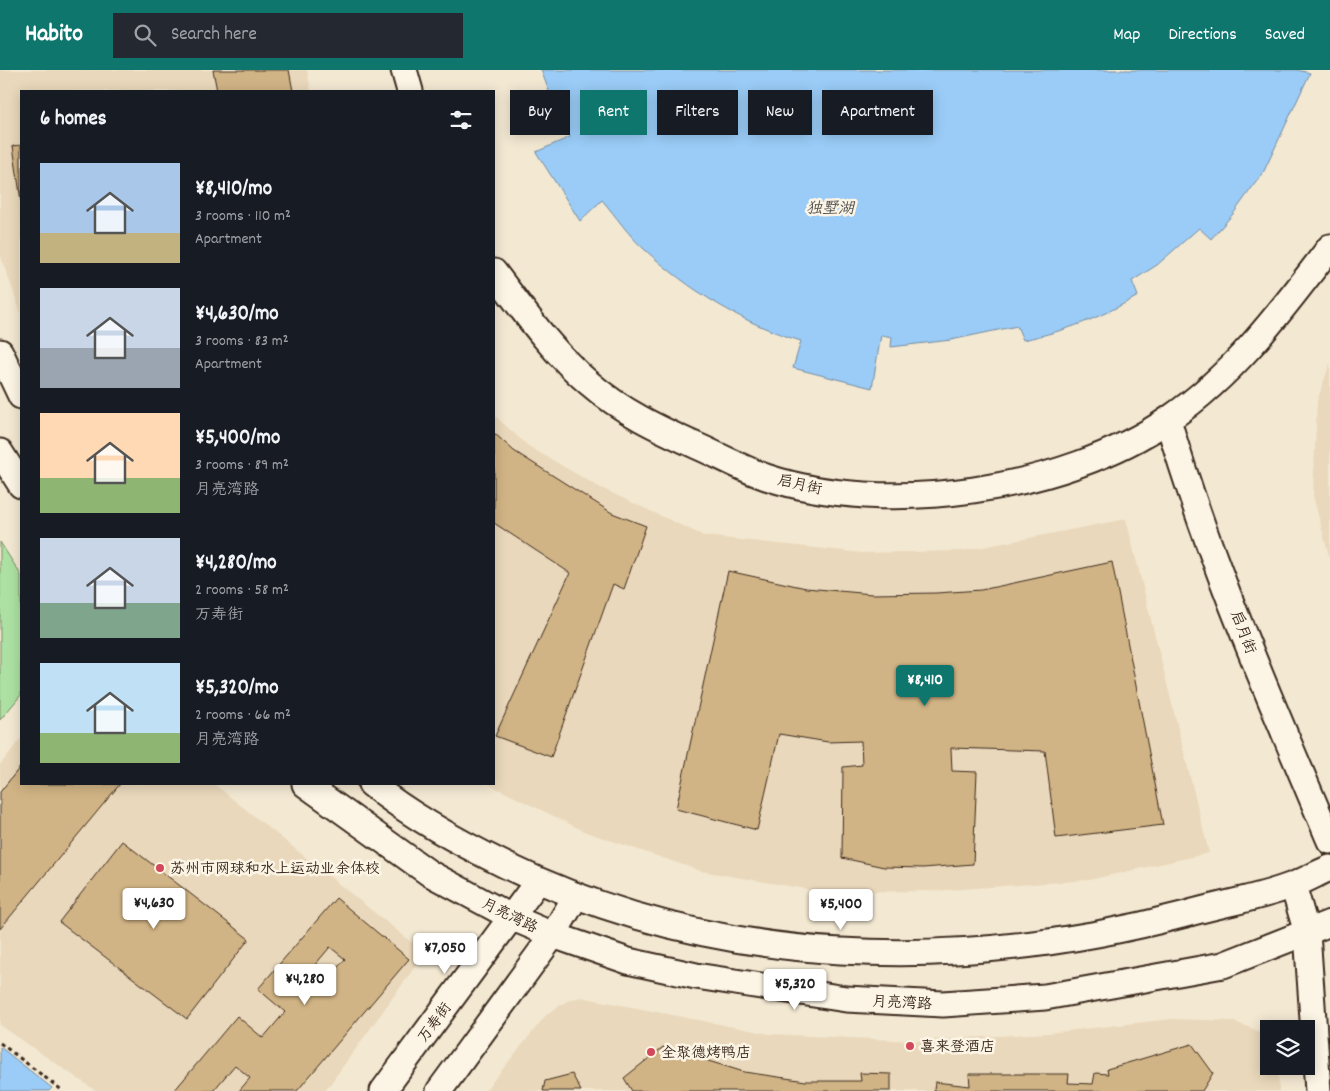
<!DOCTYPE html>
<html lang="en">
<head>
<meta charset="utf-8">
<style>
	body { margin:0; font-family:Dekko,"LXGW WenKai TC",sans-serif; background:#242831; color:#f1f3f6; height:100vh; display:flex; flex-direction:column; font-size:19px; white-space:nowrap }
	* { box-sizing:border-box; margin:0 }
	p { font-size:16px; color:#9ea1a6 }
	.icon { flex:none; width:28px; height:28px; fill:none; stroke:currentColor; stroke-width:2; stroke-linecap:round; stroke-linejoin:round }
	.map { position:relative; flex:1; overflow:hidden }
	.sheet { position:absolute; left:20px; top:20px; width:475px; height:695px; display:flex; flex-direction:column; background:#171b24; border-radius:0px; box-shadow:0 2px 12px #0003 }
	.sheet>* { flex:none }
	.hud { position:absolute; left:510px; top:20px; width:475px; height:45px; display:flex; gap:10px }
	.fabs { position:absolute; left:1260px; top:950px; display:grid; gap:10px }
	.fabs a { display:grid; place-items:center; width:55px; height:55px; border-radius:0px; background:#171b24; box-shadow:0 2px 12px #0003; font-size:25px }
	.price { position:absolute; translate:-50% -42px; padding:0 11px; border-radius:5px; background:#fff; color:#222; font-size:16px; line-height:32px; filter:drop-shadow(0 1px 2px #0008) }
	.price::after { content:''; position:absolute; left:50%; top:30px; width:15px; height:11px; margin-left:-8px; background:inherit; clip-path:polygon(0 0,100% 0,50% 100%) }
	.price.active { background:#0f766e; color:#fff }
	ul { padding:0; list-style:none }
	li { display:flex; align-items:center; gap:15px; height:125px; padding:0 20px }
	li span { display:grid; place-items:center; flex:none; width:140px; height:100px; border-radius:0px; color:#555 }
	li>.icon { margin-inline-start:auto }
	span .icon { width:60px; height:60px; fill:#fffc; stroke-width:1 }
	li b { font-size:21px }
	h2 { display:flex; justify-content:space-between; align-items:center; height:60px; padding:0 20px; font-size:21px }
	.pill { padding:0 18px; border-radius:0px; background:#171b24; box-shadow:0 2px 12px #0003; font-size:18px; line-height:45px }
	.pill.active { background:#0f766e; color:#fff }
	header { display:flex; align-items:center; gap:30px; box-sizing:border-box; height:70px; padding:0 25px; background:#0f766e; color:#fff }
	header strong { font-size:24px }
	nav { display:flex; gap:28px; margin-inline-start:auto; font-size:18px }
	.search { width:350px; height:45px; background:#242831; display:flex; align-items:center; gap:12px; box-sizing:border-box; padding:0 18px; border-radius:0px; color:#9ea1a6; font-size:19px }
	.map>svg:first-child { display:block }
	.built { fill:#e9d8bb }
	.green { fill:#ade1a3; stroke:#748660 }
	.water { fill:#9accf7; stroke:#748ba0 }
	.building { fill:#d1b485; stroke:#3b2a1e; fill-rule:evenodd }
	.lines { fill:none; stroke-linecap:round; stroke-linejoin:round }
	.minor-casing { stroke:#3b2a1e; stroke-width:29 }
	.path { stroke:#3b2a1e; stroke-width:3; stroke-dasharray:4 4; stroke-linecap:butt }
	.minor { stroke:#fcf5e5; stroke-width:25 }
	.poi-dot { fill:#d1495b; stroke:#fcf5e5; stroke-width:2 }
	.labels { text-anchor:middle; stroke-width:5; stroke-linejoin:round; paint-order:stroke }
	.street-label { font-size:15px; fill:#3b2a1e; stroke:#fcf5e5 }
	.poi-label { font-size:15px; fill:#3b2a1e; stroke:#fcf5e5; text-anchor:start }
	.water-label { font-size:16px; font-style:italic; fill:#535254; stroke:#fcf5e5 }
</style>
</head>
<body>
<header>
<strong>Habito</strong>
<div class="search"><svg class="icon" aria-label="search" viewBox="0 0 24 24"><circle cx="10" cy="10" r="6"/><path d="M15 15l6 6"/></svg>Search here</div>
<nav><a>Map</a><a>Directions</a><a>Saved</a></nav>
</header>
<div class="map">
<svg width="1330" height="1021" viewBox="0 0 1330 1021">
	<rect width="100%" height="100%" fill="#f3e8d2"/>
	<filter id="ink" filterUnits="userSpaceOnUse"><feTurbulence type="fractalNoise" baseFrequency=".02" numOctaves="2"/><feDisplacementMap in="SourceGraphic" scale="10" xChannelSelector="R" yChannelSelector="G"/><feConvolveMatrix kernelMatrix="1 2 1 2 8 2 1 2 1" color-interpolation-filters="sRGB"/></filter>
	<g filter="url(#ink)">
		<path class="built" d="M0,0H307L311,21H21V243L0,184Z
			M1330,293V489L1313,426L1317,331Z
			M494,345L528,376L599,417L704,466L862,483L962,481L1126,449L1209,783L1089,810L934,821L824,822L701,801L586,762L488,714H494Z
			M21,668V714H214L425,883L325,1021H96L0,955V695Z
			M580,927L770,964L913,971L1049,963L1171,949L1232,951L1256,960L1269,974V996H1278L1279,1021H485L547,944L567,931Z"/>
		<path class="green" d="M0,472L21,505V625L0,650Z"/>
		<path class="water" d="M541,0H1297L1310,3L1264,101L1233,144L1211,169L1199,158L1157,195L1132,211L1138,226C1097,249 1069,260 1023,270L1017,256L951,270L891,277L892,267L881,265L872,318L793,298L801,271C743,254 689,220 644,179C628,165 616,146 602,130L580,151L536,82L570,67L556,40Z
			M0,977L52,1018L49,1021H0Z"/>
		<path class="building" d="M213,0H289L293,21H217Z
			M21,75V131L13,76Z
			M494,363L514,381L612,443L646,456L624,519L613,514L551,687L495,666L570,503L494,453Z
			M1112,492L1163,755L1056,768L1045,681L951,678L952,701L977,702L973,794L923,798L884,797L842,788L843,697L862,695L861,671L828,672L779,664L757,760L676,739L728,501L806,518L872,524L936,523L981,520Z
			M21,696V714H120L0,859V722Z
			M122,771L249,869L187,949L59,852Z
			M336,828L409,889L297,1021H239L250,1008L235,995L213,1021H174L237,946L263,968L285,942L258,919ZM330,877L345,889L318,920L304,908Z
			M1192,974L1213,1003L1202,1021H934L935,1012L970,1016L969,1004H1069L1068,1013L1093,1014L1095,1003L1108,1004L1107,999Z
			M663,977L744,1002L806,1011H861L860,1003L891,1004V1021H632L624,1008Z
			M572,1004L581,1021H543L545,1011Z"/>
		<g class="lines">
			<defs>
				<path id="minor" d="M404,0L410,21
					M494,202C523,240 552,282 589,313C621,341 659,359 697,376C720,386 743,399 766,407C886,447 1065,421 1169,349C1235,304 1282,240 1330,177
					M0,282L21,326
					M1168,350C1210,494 1272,633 1330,771
					M0,382L21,415
					M305,714L429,803L513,848L553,865L628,891L696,906L846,929L943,934L1045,927L1223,895L1330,853
					M371,714C412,747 458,772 505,795C719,899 959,904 1186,844C1221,834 1259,828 1293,815C1306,810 1318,803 1330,798
					M1293,815L1307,863L1318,1021
					M383,1021L538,811
					M439,1021L553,865L576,826"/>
			</defs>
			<use href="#minor" class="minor-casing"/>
			<path class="path" d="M0,973L63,1021"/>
			<use href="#minor" class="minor"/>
		</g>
	</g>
	<g class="poi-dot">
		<circle cx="160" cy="798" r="5"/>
		<circle cx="910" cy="976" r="5"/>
		<circle cx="651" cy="982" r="5"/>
	</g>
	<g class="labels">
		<g class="street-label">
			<text transform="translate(800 414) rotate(13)" y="5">启月街</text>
			<text transform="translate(1244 562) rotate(69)" y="5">启月街</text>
			<text transform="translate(510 845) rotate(26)" y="5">月亮湾路</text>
			<text transform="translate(902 932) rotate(3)" y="5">月亮湾路</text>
			<text transform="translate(434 952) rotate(-53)" y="5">万寿街</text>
		</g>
		<g class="poi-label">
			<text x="170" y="803">苏州市网球和水上运动业余体校</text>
			<text x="920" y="981">喜来登酒店</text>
			<text x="661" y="987">全聚德烤鸭店</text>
		</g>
		<g class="water-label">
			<text x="830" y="143">独墅湖</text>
		</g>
	</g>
</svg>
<div class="fabs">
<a><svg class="icon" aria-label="layers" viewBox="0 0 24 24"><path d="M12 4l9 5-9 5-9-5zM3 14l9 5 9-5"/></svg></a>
</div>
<b class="price active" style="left:925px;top:637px">¥8,410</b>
<b class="price" style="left:154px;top:860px">¥4,630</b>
<b class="price" style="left:841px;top:861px">¥5,400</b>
<b class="price" style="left:445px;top:905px">¥7,050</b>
<b class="price" style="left:305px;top:936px">¥4,280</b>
<b class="price" style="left:795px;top:941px">¥5,320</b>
<div class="hud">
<a class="pill">Buy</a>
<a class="pill active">Rent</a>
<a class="pill">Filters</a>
<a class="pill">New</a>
<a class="pill">Apartment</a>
</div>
<section class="sheet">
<h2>6 homes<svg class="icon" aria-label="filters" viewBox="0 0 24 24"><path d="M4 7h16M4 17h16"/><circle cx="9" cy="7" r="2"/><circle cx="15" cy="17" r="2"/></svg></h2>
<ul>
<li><span style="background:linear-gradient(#a9c7e8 70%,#c2b280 0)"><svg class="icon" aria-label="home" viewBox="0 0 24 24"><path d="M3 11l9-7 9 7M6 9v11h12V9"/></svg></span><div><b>¥8,410/mo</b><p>3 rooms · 110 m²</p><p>Apartment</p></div></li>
<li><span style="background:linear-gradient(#c9d6e8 60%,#9aa5b1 0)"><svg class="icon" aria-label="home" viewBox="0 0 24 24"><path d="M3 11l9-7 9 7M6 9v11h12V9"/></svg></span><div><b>¥4,630/mo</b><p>3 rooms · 83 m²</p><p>Apartment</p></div></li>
<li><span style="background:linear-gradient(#ffd9b3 65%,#8fb573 0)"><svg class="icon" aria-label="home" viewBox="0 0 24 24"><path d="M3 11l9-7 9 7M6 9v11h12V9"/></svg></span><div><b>¥5,400/mo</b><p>3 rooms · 89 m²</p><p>月亮湾路</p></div></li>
<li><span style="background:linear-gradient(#c9d6e8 65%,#7fa58c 0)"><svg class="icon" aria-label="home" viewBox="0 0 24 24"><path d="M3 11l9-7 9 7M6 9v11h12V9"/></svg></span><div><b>¥4,280/mo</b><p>2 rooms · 58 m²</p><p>万寿街</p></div></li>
<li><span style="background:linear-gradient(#bfe0f5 70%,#8fb573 0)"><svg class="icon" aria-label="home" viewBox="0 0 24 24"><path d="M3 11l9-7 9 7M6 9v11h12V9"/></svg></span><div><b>¥5,320/mo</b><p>2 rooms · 66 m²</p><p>月亮湾路</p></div></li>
</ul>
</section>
</div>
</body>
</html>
